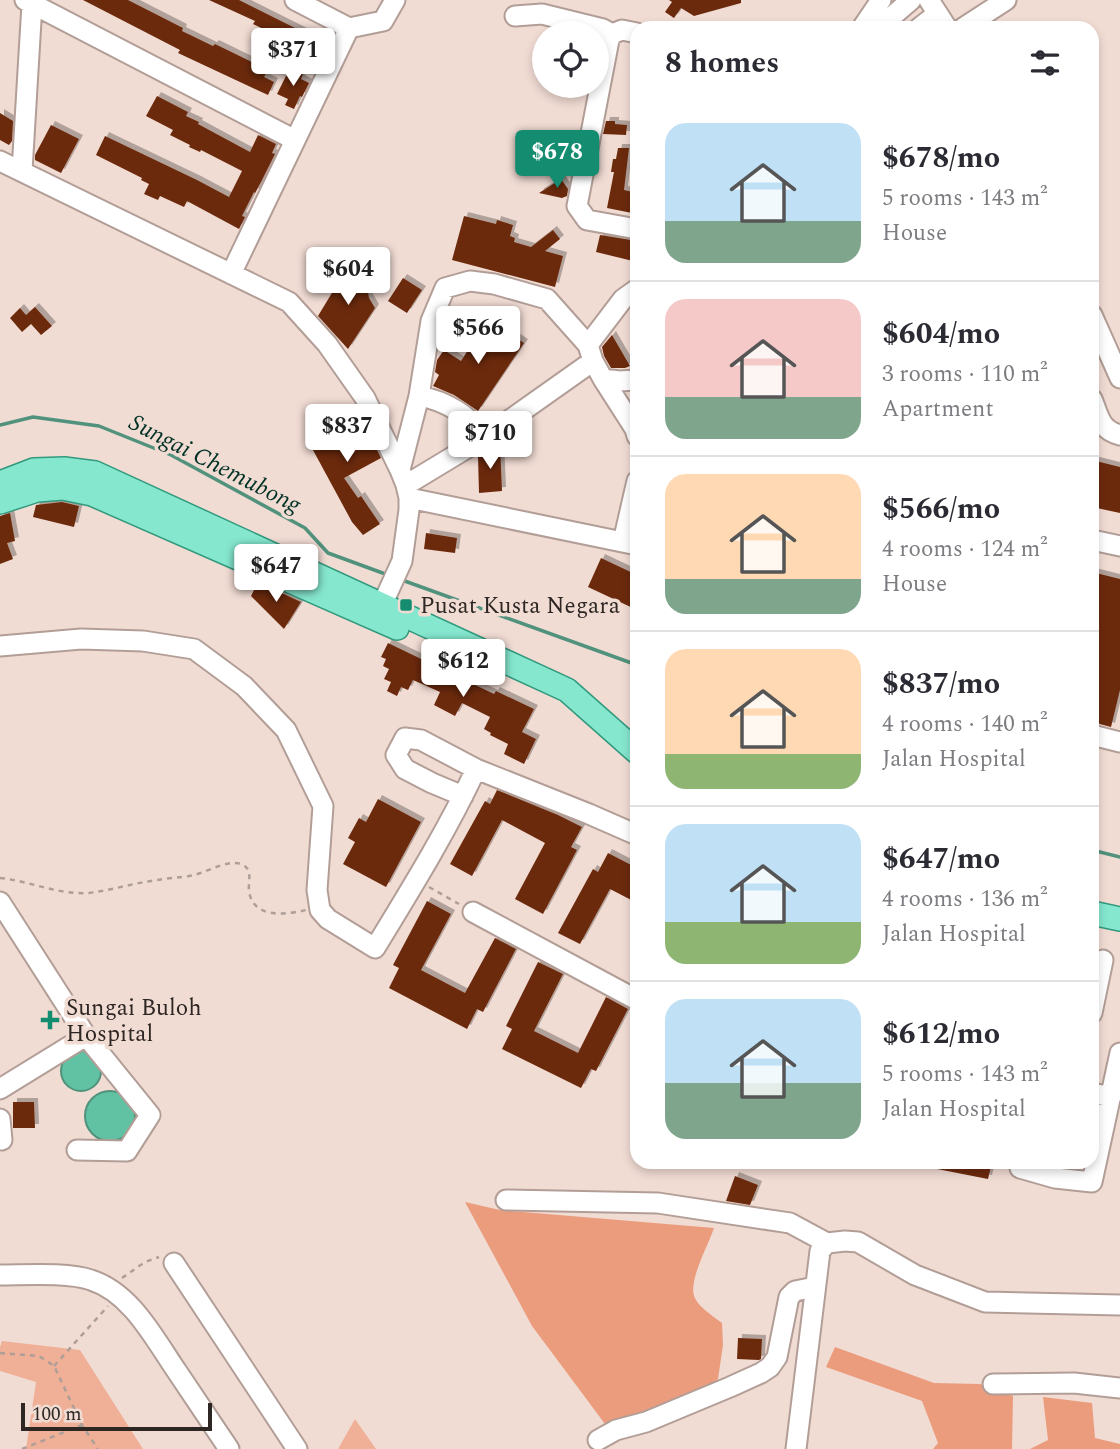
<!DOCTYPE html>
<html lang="en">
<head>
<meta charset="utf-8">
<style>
	body { margin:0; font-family:Spectral,serif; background:#f2f2f3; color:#2b2b33; height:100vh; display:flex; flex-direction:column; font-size:26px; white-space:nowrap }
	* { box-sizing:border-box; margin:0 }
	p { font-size:23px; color:#7c7c81 }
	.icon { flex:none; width:38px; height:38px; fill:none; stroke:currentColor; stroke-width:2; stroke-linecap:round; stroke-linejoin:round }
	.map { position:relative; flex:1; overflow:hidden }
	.side { position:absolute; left:630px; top:21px; width:469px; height:1148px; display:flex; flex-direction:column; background:#fff; border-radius:21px; box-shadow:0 4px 10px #0003 }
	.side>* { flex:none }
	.fabs { position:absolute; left:532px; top:21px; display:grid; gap:14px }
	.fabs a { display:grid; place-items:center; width:77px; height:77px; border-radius:50%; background:#fff; box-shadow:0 4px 10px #0003; font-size:35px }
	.scale { position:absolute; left:21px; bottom:18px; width:191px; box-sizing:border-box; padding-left:7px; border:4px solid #2d2623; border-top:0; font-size:19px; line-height:24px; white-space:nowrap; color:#2d2623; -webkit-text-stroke:5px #f1dcd4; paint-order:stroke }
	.price { position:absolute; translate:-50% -60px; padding:0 16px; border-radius:7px; background:#fff; color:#222; font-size:23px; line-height:46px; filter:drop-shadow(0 2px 4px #0008) }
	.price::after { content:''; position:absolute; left:50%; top:42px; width:21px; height:16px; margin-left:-10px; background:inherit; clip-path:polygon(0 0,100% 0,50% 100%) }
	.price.selected { background:#148c6f; color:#fff }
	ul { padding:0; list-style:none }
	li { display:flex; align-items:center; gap:21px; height:175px; padding:0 35px }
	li+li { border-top:2px solid #e1e1e2 }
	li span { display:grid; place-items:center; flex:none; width:196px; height:140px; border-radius:21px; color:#555 }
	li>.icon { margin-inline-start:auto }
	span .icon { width:84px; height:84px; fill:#fffc; stroke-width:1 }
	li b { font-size:30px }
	h2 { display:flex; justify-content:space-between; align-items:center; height:84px; padding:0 35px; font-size:30px }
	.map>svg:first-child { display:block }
	.green { fill:#efb097 }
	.forest { fill:#ea9c7d }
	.water { fill:#60c1a3; stroke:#51927d; stroke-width:2 }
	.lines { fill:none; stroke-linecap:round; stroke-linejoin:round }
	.stream { stroke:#51927d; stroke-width:3.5 }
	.building { fill:#6c2a0b; filter:url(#shadow) }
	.minor-casing { stroke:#b29e97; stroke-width:23 }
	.major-casing { stroke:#32997d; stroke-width:26 }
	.path { stroke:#ae9e98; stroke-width:2.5; stroke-dasharray:5 5; stroke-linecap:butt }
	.minor { stroke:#fff; stroke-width:19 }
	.major { stroke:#85e7ce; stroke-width:23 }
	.poi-dot { fill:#148c6f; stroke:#f1dcd4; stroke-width:2.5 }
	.labels { text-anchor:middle; stroke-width:7; stroke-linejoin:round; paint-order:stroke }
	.poi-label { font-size:23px; fill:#2d2623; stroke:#f1dcd4; text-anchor:start }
	.water-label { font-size:24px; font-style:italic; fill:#023125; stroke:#f1dcd4 }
</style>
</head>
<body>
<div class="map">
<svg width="1120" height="1449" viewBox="0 0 1120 1449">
	<defs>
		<filter id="shadow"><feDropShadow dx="4" dy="-4" stdDeviation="0" flood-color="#0004"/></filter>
	</defs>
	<rect width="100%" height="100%" fill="#f1dcd4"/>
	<path class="green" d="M2,1341L80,1350L143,1449H26L36,1382L0,1371V1347Z
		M355,1419L376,1449H338Z"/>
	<path class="forest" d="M465,1202L500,1210L714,1228C708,1246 689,1279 694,1296C698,1307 713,1316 722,1323L723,1345L718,1379L709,1389L605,1424L532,1326Z
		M835,1347L934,1383L980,1384L1013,1396L1012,1449H933L938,1443L922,1401L826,1367Z
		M1043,1397L1092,1403L1095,1438L1120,1444V1449H1030L1048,1440Z"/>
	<path class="water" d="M61 1071a20 20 0 1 1 40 0a20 20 0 1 1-40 0Z
		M85 1116a25 25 0 1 1 50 0a25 25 0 1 1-50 0Z"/>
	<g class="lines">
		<path class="stream" d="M0,425L33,417L99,426L171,455L305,528L328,553L388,575
			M402,580L637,665
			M1092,850L1120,857"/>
	</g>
	<path class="building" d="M83,0H128L183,28L182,31L213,46L215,44L268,70L264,77L274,82L268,95L178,53L180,50Z
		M209,0H239L305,33L294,55L277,47L282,38L253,24L255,21Z
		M669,0H741V3L694,16L681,8L674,18L665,12L672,2Z
		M290,68L303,74L301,79L309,83L302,97L300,96L294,109L285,105L288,99L277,94Z
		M157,96L188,112L186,116L199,122L198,124L250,152L258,135L276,144L272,153L275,154L261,182L255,193L254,192L242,216L245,217L239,229L187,201L184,207L160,196L158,200L144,194L149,184L141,180L142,178L96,155L105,136L197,180L229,197L242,171L201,150L200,152L189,147L190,145L170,135L173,130L146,116Z
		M0,113L13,121L12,141L9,145L0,140Z
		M606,121H615V124L627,125L626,135L603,134Z
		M51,125L79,139L61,173L35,160V155Z
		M618,148H629L624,190L637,193V214L607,208L614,172H611L613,159H616Z
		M561,179L568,189L567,196L562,198L539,193Z
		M464,216L496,224L497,220L513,225L510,236L515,238L514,242L531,247L553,230L560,239L545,251L563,256L555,287L452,260Z
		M600,235L637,241V262L596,252Z
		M350,263L360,269L358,274L366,280L369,298L375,308L348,349L318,316Z
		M403,278L422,290L407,313L388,301Z
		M35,307L52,326L41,335L31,324L22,332L10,318L20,308L26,315Z
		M488,319L524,343L478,411L454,395L433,386L439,375L435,372L437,360L444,350L461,361Z
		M612,335L630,366L625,368H611L604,356L602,347Z
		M358,412L381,458L344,478L358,498L361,496L380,524L363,535L352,522L307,439Z
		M495,445H500L502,491L479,493L478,456Z
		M1092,460L1120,467V513L1092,507Z
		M62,502L79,506L74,527L33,517L36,505Z
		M10,513L15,541L7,543L13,559L0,564V516Z
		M426,533L457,538L455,553L424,549Z
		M601,558L637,575V610L588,587Z
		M1092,572L1120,579V690L1111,727L1096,723L1098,712L1092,710Z
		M258,582L301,602L284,629L251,596Z
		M388,643L494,694L496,691L534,709L522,732L536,739L524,764L504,754L508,744L490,735L491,733L484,729L490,717L462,703L455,716L434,705L440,692L413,680L408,690L401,687L397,696L387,691L391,682L384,679L389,669L383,666L386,659L381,657Z
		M497,790L558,815L582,827L571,847L577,850L543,914L515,899L545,843L502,820L472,876L450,864L485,801L490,804Z
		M378,799L421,822L386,887L343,864L355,842L348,838L359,818L366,822Z
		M608,853L637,868V903L610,889L580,944L558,933L593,869L598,872Z
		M427,901L451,914L421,970L465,993L495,938L516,949L483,1012L477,1009L467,1029L389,988L399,968L393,965Z
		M538,962L563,974L534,1031L578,1053L606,997L628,1009L596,1071L591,1069L581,1088L502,1049L512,1029L506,1026Z
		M13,1102H34L35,1128H13Z
		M927,1162H992L988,1179L927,1167Z
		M735,1176L758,1185L750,1205L726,1201Z
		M738,1338L762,1339L761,1359L759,1360L737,1359Z"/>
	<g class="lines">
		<defs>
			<path id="minor" d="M25,0L295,140
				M295,0L349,28
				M929,0L947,28
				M515,16L542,14L603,29L612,34
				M862,28L881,0
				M884,28L889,19L911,0
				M919,28L937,14
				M963,28L1006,0
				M637,33L622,30L612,34L609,40L577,206L587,220L637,229
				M0,161L289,302L327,344L365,398L400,470L406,485L409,498V510L402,561L377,616
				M22,171L32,4
				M231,274L349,28L383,21L395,0
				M1092,315L1120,378
				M588,345L623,299L637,289
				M603,379L635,429L637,436
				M419,396C448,401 467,416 487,436
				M1092,399C1099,416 1100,430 1120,435
				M400,470L419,396L431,321L445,288L470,281L494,284L547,299L588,345L593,361L603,379L619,381L637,380
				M406,485L487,436L593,361
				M409,498L637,545
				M1092,540L1120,546
				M623,542L637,481
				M0,646L81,639L143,641L194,649L244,686L286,730L323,806L317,890L320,910L328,919L375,948C411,889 447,831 476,769
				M1092,735L1120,742
				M463,796L432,783L405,769L396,755L405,738L421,740L476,769L589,814L637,835
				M0,902L86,1036L150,1115L127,1151L77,1150
				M473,912L637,1000
				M1092,1013L1103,960
				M0,1089L86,1036
				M1092,1093L1111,1097
				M0,1119L2,1140
				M1022,1162L1020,1168L1055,1178L1092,1182L1120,1053
				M506,1200L658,1203L790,1223L827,1243
				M174,1263L297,1449
				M0,1275C25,1275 68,1272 91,1280C132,1293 155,1340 178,1373C195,1398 212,1424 229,1449
				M993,1384L1074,1383L1120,1388
				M598,1440L616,1430L646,1422L730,1387L761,1373L770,1367L777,1357L789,1297L795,1291L815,1287
				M796,1449L820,1251L827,1243L845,1241L858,1242L915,1275L985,1302L1120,1305"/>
			<path id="major" d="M0,483L34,470L64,469L95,473L567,690L637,752
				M0,502L37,490L63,488L92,494L397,628
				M1092,913L1120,919"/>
		</defs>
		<use href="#minor" class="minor-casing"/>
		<use href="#major" class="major-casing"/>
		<path class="path" d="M0,878C30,881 58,895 89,893C112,890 134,883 157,880C167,878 178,878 189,876C204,874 219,863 235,863C240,863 246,865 248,870C251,877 248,885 249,891C253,919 285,915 306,910
			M429,887L459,904
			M122,1278L145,1262L159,1257
			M0,1353L39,1356L54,1366L82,1425L98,1449
			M54,1366L108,1306
			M22,1449L82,1425"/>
		<use href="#minor" class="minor"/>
		<use href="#major" class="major"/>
	</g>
	<g class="poi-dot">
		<rect x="399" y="598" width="14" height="14" rx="3.5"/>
		<path d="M46.5 1009.5h7v7h7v7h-7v7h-7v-7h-7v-7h7z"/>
	</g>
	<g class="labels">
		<g class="poi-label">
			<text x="420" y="613">Pusat Kusta Negara</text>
			<text x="66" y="1015">Sungai Buloh<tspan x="66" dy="26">Hospital</tspan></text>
		</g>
		<g class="water-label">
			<text transform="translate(215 463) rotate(27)" y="8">Sungai Chemubong</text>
		</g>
	</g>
</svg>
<div class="fabs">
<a><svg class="icon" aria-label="locate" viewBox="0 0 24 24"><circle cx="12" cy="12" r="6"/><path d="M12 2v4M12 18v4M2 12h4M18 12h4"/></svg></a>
</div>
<div class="scale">100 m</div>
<b class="price" style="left:293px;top:88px">$371</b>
<b class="price selected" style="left:557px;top:190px">$678</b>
<b class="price" style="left:348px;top:307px">$604</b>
<b class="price" style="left:478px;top:366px">$566</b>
<b class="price" style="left:347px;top:464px">$837</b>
<b class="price" style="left:490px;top:471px">$710</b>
<b class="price" style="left:276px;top:604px">$647</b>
<b class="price" style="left:463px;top:699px">$612</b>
<section class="side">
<h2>8 homes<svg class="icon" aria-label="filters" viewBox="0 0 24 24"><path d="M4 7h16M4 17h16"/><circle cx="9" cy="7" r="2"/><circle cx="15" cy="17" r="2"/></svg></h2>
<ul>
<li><span style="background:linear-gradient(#bfe0f5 70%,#7fa58c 0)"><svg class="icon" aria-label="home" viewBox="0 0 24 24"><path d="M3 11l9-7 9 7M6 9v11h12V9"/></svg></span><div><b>$678/mo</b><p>5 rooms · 143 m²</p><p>House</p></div></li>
<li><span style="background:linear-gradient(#f6c9c9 70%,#7fa58c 0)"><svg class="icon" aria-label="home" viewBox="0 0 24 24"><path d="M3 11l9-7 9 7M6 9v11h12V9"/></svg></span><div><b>$604/mo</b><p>3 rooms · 110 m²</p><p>Apartment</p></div></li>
<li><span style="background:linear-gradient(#ffd9b3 75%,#7fa58c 0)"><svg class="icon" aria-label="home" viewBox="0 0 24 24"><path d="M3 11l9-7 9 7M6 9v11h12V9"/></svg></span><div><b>$566/mo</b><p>4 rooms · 124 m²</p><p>House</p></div></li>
<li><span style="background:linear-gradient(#ffd9b3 75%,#8fb573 0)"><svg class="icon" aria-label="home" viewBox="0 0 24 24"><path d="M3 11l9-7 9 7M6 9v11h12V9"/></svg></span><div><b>$837/mo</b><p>4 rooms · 140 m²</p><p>Jalan Hospital</p></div></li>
<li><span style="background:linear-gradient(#bfe0f5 70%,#8fb573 0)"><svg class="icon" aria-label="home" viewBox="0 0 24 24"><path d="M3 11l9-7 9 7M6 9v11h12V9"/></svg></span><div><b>$647/mo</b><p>4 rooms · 136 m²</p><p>Jalan Hospital</p></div></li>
<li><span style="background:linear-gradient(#bfe0f5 60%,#7fa58c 0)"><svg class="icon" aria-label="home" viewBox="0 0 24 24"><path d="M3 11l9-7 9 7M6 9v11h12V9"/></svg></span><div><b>$612/mo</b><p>5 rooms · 143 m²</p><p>Jalan Hospital</p></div></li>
</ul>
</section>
</div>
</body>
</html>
